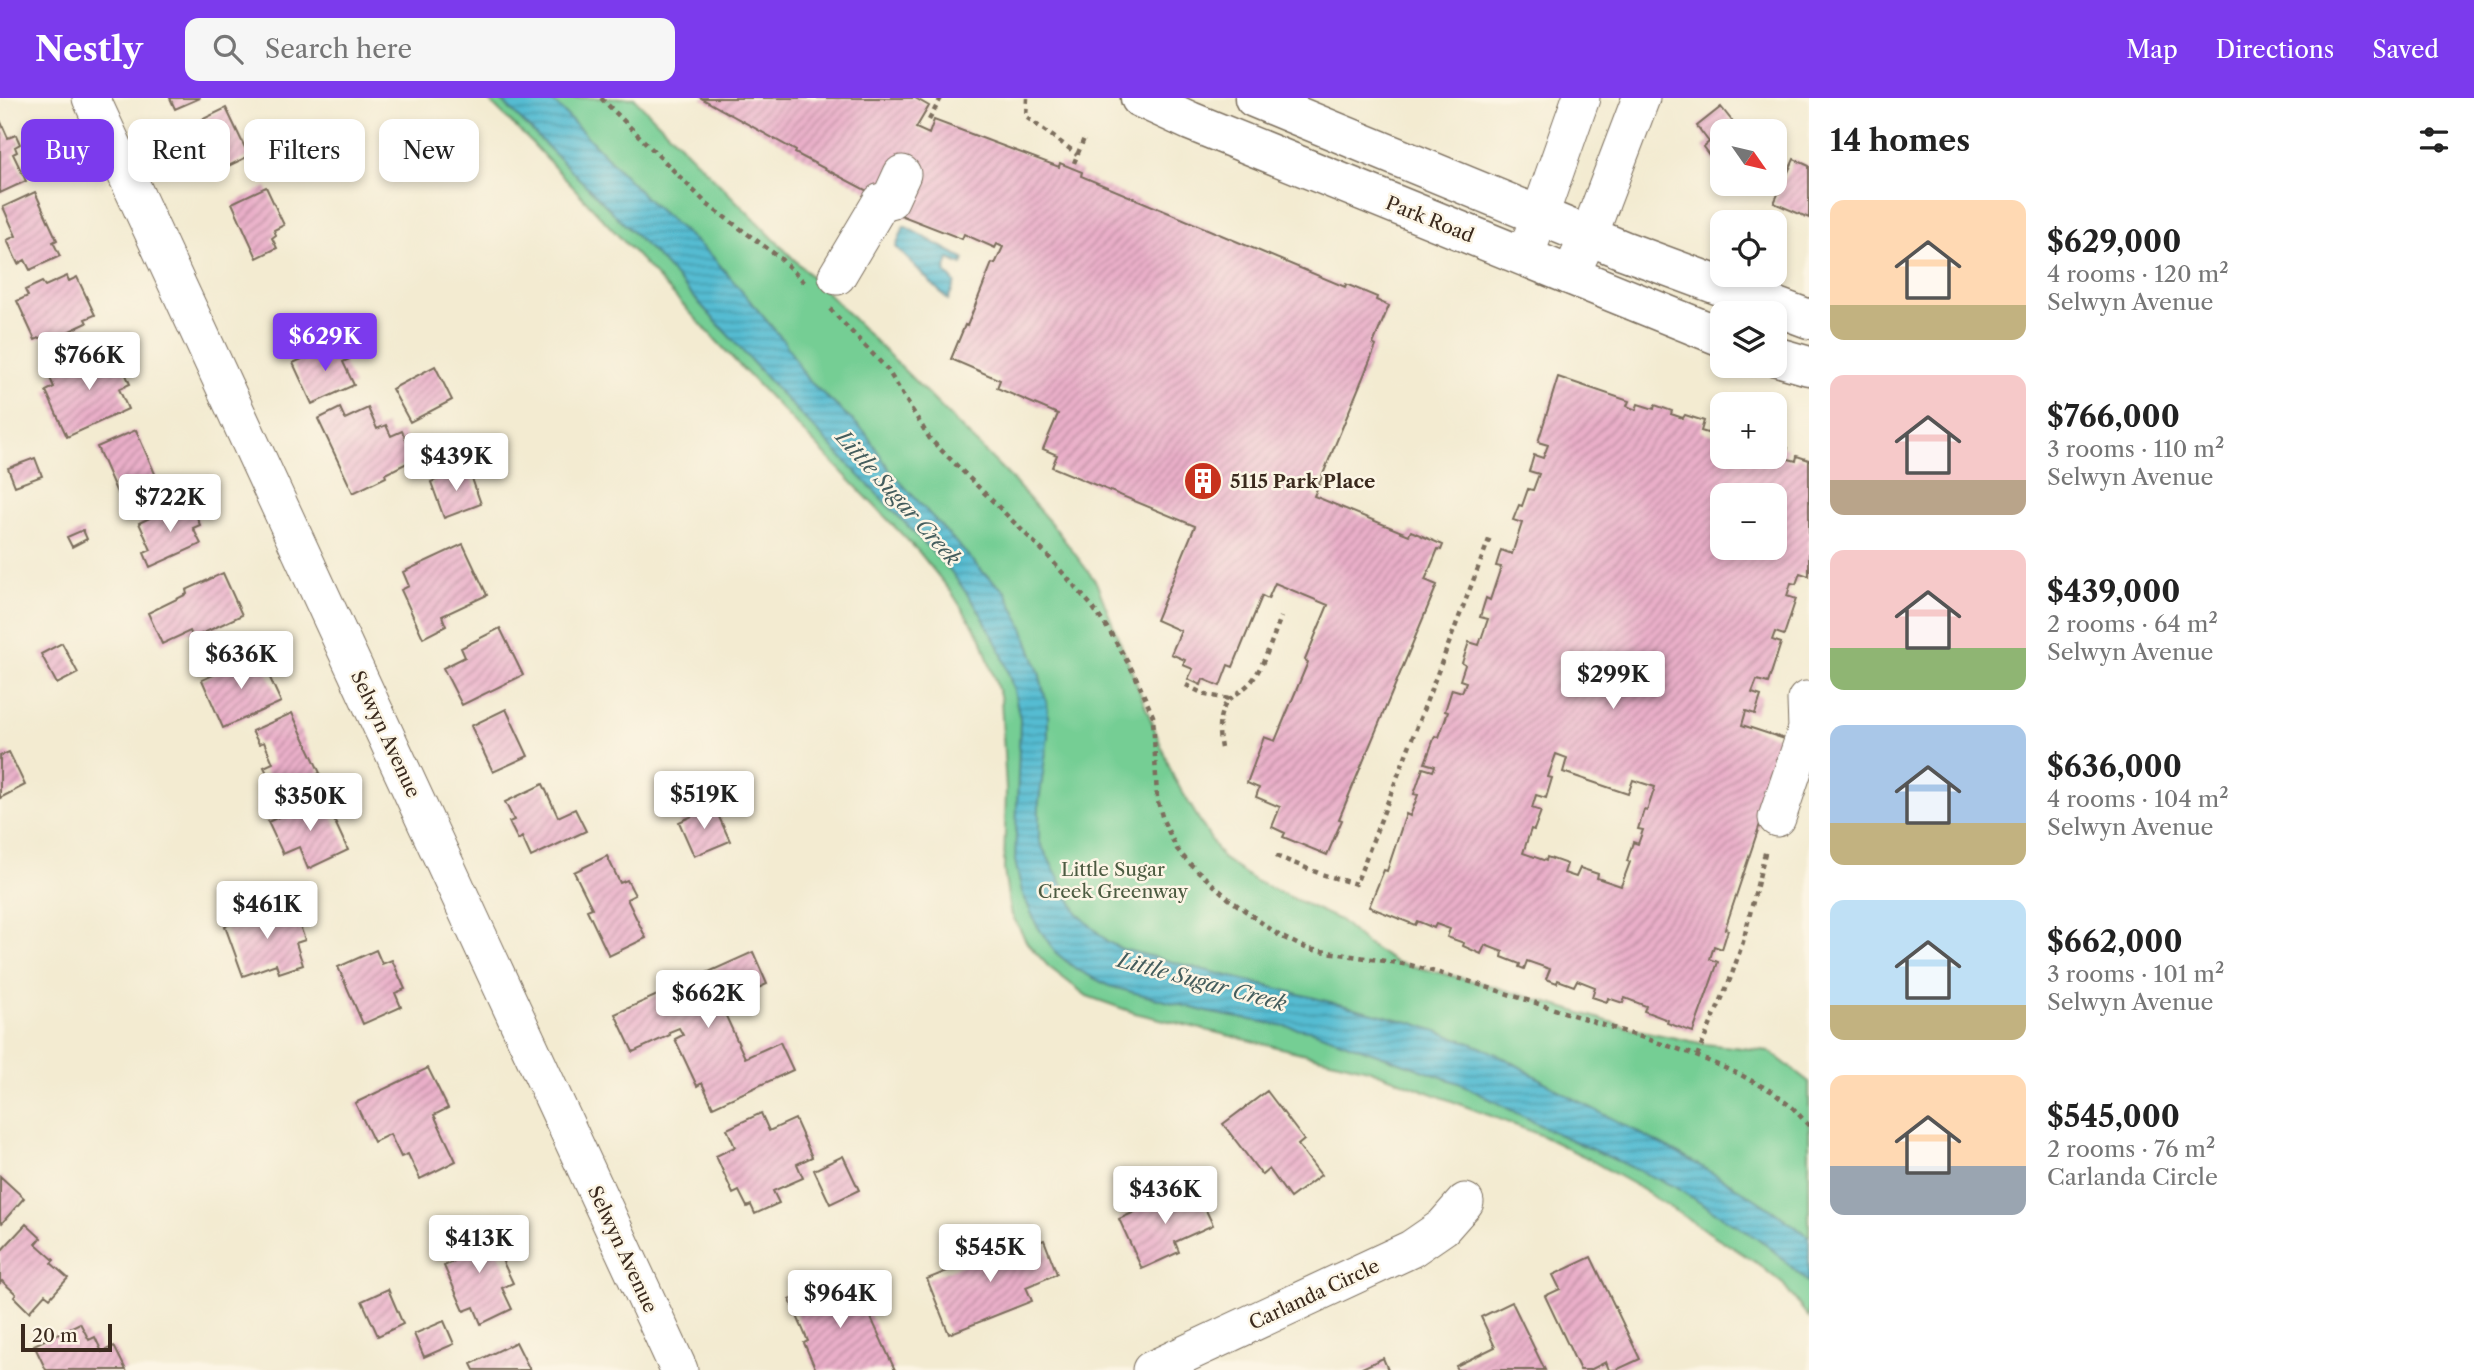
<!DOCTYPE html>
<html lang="en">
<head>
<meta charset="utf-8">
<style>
	body { margin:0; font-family:"Libre Caslon Text",serif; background:#f6f6f6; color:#222; height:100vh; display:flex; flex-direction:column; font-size:26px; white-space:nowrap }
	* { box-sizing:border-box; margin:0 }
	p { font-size:23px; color:#767676 }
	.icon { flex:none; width:38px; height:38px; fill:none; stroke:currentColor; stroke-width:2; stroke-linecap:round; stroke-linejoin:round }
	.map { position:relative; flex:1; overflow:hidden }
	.sheet { display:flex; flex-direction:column; background:#fff; width:665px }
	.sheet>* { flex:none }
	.hud { position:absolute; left:21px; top:21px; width:665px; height:63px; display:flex; gap:14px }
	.needle { width:46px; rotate:124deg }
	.tools { position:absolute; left:1710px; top:21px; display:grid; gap:14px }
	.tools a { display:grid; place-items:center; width:77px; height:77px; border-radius:14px; background:#fff; box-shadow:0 4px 10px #0003; font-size:35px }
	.scale { position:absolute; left:21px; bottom:18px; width:91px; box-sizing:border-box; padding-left:7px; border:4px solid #3b2a1e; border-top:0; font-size:19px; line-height:24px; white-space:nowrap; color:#3b2a1e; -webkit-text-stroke:5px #fcf5e5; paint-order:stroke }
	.price { position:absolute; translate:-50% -60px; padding:0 16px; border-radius:7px; background:#fff; color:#222; font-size:23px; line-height:46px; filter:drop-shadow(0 2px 4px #0008) }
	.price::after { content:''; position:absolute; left:50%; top:42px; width:21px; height:16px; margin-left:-10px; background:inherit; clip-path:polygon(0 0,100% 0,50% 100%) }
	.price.current { background:#7c3aed; color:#fff }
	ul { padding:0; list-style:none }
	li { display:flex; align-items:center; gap:21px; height:175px; padding:0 21px }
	li span { display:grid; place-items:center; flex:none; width:196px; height:140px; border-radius:14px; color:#555 }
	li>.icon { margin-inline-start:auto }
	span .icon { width:84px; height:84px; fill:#fffc; stroke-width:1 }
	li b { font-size:30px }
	h2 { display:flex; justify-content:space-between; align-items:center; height:84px; padding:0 21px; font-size:30px }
	.pill { padding:0 24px; border-radius:14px; background:#fff; box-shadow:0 4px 10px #0003; font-size:24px; line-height:63px }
	.pill.current { background:#7c3aed; color:#fff }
	header { display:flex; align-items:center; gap:42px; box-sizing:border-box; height:98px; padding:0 35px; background:#7c3aed; color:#fff }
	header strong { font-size:33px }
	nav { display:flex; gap:38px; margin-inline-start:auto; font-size:24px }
	.search { width:490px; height:63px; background:#f6f6f6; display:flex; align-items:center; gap:18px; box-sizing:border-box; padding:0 24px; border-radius:14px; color:#767676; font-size:26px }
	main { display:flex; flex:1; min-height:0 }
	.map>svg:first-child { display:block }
	.green { fill:#74ce94; stroke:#587c59; stroke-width:2 }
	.water { fill:url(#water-rules); stroke:#487378; stroke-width:2 }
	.building { fill:url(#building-hatch); fill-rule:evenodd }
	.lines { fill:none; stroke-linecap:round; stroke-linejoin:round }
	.minor-casing { stroke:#7b6e5d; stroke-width:39 }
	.major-casing { stroke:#7b6e5d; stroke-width:41 }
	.path { stroke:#7b6e5d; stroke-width:4.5; stroke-dasharray:5 5; stroke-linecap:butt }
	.minor { stroke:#fff; stroke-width:37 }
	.major { stroke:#fff; stroke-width:38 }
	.labels { text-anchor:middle; stroke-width:5; stroke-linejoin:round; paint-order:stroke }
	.street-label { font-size:19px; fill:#3b2a1e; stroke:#fcf5e5 }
	.poi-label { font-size:19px; font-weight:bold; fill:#3b2a1e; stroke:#fcf5e5; text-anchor:start }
	.park-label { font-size:19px; fill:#4c5b41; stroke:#fcf5e5 }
	.water-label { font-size:21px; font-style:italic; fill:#445d5d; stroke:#fcf5e5 }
</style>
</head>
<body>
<header>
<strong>Nestly</strong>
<div class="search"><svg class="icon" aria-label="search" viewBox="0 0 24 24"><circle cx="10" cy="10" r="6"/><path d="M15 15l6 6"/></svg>Search here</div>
<nav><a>Map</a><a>Directions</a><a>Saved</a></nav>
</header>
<main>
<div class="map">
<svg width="1809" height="1272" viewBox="0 0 1809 1272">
	<defs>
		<pattern id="water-rules" width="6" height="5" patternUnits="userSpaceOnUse" patternTransform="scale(1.75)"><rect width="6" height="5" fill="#54bcd2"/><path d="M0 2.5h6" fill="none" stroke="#4799aa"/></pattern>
		<pattern id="building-hatch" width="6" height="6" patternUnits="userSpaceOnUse" patternTransform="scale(1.75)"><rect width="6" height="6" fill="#eaafc9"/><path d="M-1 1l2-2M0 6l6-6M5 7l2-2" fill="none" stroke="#bf8fa3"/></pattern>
	</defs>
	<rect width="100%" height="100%" fill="#fcf5e5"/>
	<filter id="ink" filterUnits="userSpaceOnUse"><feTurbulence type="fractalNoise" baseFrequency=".0143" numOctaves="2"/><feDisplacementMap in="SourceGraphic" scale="14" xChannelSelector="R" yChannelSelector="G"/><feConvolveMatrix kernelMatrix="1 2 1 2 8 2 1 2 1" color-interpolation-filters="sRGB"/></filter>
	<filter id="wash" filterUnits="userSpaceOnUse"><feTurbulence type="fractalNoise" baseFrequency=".00686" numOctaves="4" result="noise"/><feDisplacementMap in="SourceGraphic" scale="28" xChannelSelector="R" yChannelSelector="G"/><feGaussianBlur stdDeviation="1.57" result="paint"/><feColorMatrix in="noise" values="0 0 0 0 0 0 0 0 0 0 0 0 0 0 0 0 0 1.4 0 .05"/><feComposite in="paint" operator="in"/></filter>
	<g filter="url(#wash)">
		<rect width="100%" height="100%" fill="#f3ebd1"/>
		<path class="green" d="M486,0H634L1010,379L1055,430L1096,484L1174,680L1222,760L1255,783L1340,822L1364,844L1395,864L1485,886L1637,932L1705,946L1769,953L1809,984V1220L1783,1186L1757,1165L1633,1086L1583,1058L1538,1036L1368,971L1135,915L1087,898L1049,869L1027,845L1010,813L1004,772L1006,692L1001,601L981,540L952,495L919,454L738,266L531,44Z"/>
		<path class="water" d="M499,0H550L651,105L712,158L784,243L807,281L865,334L891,374L984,475L1006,494L1023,530L1039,574L1048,611V639L1039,704V743L1078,816L1108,844L1122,851L1413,925C1445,936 1479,946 1508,962C1532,975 1554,991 1578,1003C1657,1044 1738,1084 1809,1139V1185L1766,1146L1673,1088L1551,1033L1461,986L1313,933L1211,915L1109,888L1076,871L1055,854L1036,826L1022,794L1015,763L1020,621L1014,593L1001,554L981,516L950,472L782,297L665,167Z
			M904,128L964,161L962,167L949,161L945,174L955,185L948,202L896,149Z"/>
		<g id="blocks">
			<path class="building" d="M170,0H200L175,11Z
				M701,0H915L929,8L916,30L929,36L934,22L1059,69L1060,65L1082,74L1081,78L1345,189L1346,186L1377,199L1376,202L1389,208L1373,246L1376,248L1314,398L1409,437L1411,433L1443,447L1441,452L1438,451L1425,482L1437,487L1339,721L1342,722L1327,757L1283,739L1285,735L1272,729L1280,709L1256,699L1259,690L1247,685L1264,639L1275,643L1308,564L1305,562L1328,507L1275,485L1268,501L1262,498L1233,569L1228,567L1220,588L1203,581L1201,587L1188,581L1193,571L1183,567L1185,562L1171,556L1181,533L1156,522L1195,428L1052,369L1057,357L1043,351L1058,316L997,290L1000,282L951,261L965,227L967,228L992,165L995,166L1003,149L997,146L995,150L964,136L962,141L895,115L877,98L795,55L796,53Z
				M1721,9L1740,33H1722V74L1703,49L1709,44L1697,28Z
				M226,10L249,58L214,75L191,27Z
				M0,22L8,40L16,37L20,46L15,49L17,54L13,56L26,83L0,95Z
				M330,42L338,59L317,69L309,52Z
				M1794,61L1809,68V120L1774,105Z
				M266,89L284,127L274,132L276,137L272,140L277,150L257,160L232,105Z
				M35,94L57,142L53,144L60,158L30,172L25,162L18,166L7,142L16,138L3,109Z
				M67,178L69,183L77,179L95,217L85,221L87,225L46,244L44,238L35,242L17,203L28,198L25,192L42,184L45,188Z
				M341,243L349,261L343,264L354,287L312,306L293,265Z
				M114,249L130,286L119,291L128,311L67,339L46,293L54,289L49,278Z
				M435,268L452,302L410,324L392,291Z
				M1558,279L1629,303L1627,308L1636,312L1638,306L1654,311L1655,307L1672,313L1671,316L1683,320L1685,317L1704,323L1701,333L1714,337L1717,331L1722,333V359H1774V346L1788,350L1785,360L1796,363L1797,358L1809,362V478L1800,475L1796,486L1791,485L1787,498L1796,501L1784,537L1775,534L1772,542L1781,545L1768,585L1757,582L1752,595L1761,598L1755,616L1746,613L1742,627L1788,642L1725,831L1728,832L1722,851L1714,848L1710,861L1718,864L1693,934L1667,925L1668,922L1644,913L1646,908L1625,900L1623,905L1608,900L1607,904L1592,899L1595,889L1577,882L1574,888L1558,882L1557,885L1546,881L1550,871L1527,863L1524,871L1519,869L1520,866L1502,859L1503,854L1485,847L1481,856L1463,848L1464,845L1447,839L1450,831L1436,826L1434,830L1417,823L1415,827L1369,809L1384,772L1387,773L1406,716L1410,718L1418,697L1414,696L1423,670L1433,673L1435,668L1425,665L1435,638L1439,639L1448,614L1445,613L1452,591L1462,594L1466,584L1460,582L1465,567L1462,565L1469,544L1479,547L1488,521L1480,519L1486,500L1490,502L1501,469L1496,468L1501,452L1512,456L1522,425L1513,422L1519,407L1522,408L1528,391L1533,392L1539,376L1529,373L1531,367L1534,357L1543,360L1548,347L1538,344ZM1722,397H1774V450H1722ZM1556,656L1567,660L1563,674L1628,696L1633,682L1655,689L1647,713L1644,712L1638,731L1643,732L1638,746L1633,744L1627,763L1630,764L1621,788L1597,780L1598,776L1580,770L1576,779L1564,775L1567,766L1547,759L1546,763L1523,755L1531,731L1534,732L1541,713L1532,710L1536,697L1546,700L1552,680L1548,679Z
				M340,310L345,321L368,310L377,331L386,327L391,338L402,333L415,361L385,376L386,379L353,395L318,321Z
				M136,332L156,378L117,395L97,349Z
				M35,360L42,378L15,388L8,370Z
				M468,369L481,406L444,420L431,384Z
				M183,404L188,414L194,412L200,427L193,430L201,446L150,469L144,455L151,452L139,425Z
				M83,432L87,441L72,449L67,439Z
				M463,446L487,497L442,518L446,528L423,540L401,492L409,488L403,474Z
				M223,475L242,517L193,540L190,533L162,546L148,515L187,496L186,492Z
				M500,530L523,577L462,607L443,570L465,559L461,550Z
				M62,545L78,575L57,586L41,556Z
				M259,556L281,604L223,630L202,582Z
				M506,611L528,658L493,674L471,628Z
				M292,615L320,675L276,695L264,669L273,665L264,644L259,646L252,633Z
				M9,654L25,687L0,700V658Z
				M543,686L558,719L575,711L586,733L531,759L522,739L518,742L509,724L514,722L505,704Z
				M323,698L348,752L308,771L299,749L283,756L268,724Z
				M714,708L730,743L694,758L679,724Z
				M607,758L620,785L627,782L635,797L627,801L646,840L609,858L587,812L592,810L574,774Z
				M287,805L296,829L300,828L305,842L296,845L303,867L279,875L276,866L243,878L225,828Z
				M376,852L382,866L392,862L405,891L395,895L401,909L363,926L338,869Z
				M753,854L767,886L721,907L745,960L780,944L793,972L713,1009L702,985L697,988L675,941L683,937L679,930L669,934L670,937L633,954L615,916Z
				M428,970L448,1010L434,1017L456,1063L420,1081L408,1056L401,1059L390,1036L374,1044L355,1005Z
				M1267,993L1304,1042L1298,1047L1321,1077L1290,1100L1269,1071L1262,1077L1223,1026Z
				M761,1015L769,1033L795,1021L812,1059L797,1066L803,1080L773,1093L779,1105L755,1116L751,1107L747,1109L739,1093L733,1096L716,1058L735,1049L727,1031Z
				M843,1058L859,1092L830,1106L814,1072Z
				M0,1078L24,1100L2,1125L0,1123Z
				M1194,1087L1213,1127L1175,1144L1179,1154L1142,1171L1119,1121Z
				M26,1126L41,1140L36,1146L54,1162L51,1165L68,1180L50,1200L45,1196L29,1214L14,1199L16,1196L2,1183L0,1185V1154Z
				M486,1128L513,1185L502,1190L512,1211L481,1226L474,1209L464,1213L444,1168L454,1163L447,1146Z
				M1044,1142L1057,1176L1026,1189L1032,1203L949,1236L927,1181L1020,1144L1022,1150Z
				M1591,1159L1640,1261L1616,1272H1609L1606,1264L1590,1272H1580L1545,1198L1560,1191L1553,1177Z
				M844,1176L862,1216L868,1213L895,1272H816L804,1245L808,1243L790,1202Z
				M388,1191L403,1226L378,1238L362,1203Z
				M1512,1204L1545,1272H1458L1456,1268L1495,1249L1481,1219Z
				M444,1223L454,1246L424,1259L414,1236Z
				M80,1225L89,1242L95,1239L102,1254L114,1248L126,1272H46L34,1247Z
				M516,1244L530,1272H474L471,1266Z
				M1383,1260L1388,1272H1358Z"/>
		</g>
	</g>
	<g filter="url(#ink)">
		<use href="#blocks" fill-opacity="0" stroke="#7b6e5d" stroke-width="2"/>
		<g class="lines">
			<defs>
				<path id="minor" d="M91,0L679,1272
					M1525,159L1581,0
					M837,178L881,104L890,102L902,76
					M1570,178L1589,137L1641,0
					M1777,720L1807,631L1806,602
					M1151,1272L1411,1151L1443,1129L1465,1104"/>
				<path id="major" d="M1140,0L1190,23L1722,239
					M1254,0L1623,152L1809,221
					M1774,258L1809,268"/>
			</defs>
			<use href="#minor" class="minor-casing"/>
			<use href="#major" class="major-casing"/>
			<path class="path" d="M601,0L708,107L779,159L805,185
				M1027,0L1026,19L1077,56
				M929,22L941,0
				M1074,65L1085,38
				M830,211L887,271L930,341L1047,457L1091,507L1110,534L1135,577L1153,618L1157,700L1163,722L1177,751L1188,764L1229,801L1280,838L1308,851L1410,867L1468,883L1687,954L1739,976L1771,993L1793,1010L1809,1028
				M1186,587L1206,597L1230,601
				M1221,650C1218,634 1217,615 1229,602C1238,594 1247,590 1254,580C1266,562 1273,539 1281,519
				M1276,758L1321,776L1356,786L1490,439
				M1697,958L1731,879L1743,844L1766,751"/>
			<use href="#minor" class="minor"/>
			<use href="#major" class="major"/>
		</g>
	</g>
	<defs>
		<symbol id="building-disc" viewBox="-11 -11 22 22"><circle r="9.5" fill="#c8321e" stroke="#fcf5e5"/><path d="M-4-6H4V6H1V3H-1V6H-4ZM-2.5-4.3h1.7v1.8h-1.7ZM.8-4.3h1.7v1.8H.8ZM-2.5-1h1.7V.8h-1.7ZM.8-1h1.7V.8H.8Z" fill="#fff"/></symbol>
	</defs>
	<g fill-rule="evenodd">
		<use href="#building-disc" x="1181" y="361" width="44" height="44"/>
	</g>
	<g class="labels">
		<g class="street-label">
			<text transform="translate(1430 121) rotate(22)" y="7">Park Road</text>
			<text transform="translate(386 636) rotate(65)" y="7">Selwyn Avenue</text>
			<text transform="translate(623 1151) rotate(65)" y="7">Selwyn Avenue</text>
			<text transform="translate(1314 1196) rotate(-25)" y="7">Carlanda Circle</text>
		</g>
		<g class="poi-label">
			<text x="1230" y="390">5115 Park Place</text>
		</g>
		<g class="park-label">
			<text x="1113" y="778">Little Sugar<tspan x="1113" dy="22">Creek Greenway</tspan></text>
		</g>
		<g class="water-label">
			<text transform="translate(898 400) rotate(48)" y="7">Little Sugar Creek</text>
			<text transform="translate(1202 884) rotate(15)" y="7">Little Sugar Creek</text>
		</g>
	</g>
</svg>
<div class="tools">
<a><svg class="needle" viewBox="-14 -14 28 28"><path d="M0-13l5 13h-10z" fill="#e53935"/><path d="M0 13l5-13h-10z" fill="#767676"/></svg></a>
<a><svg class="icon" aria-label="locate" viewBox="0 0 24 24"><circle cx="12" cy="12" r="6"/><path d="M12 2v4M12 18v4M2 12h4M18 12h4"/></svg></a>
<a><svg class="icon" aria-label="layers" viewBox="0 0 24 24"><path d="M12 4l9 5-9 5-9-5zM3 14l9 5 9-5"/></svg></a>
<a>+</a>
<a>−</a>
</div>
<div class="scale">20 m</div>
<b class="price current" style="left:325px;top:275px">$629K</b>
<b class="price" style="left:89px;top:294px">$766K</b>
<b class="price" style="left:456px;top:395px">$439K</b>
<b class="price" style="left:170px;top:436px">$722K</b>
<b class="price" style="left:241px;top:593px">$636K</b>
<b class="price" style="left:1613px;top:613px">$299K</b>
<b class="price" style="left:704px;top:733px">$519K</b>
<b class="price" style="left:310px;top:735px">$350K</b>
<b class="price" style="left:267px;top:843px">$461K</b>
<b class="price" style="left:708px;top:932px">$662K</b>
<b class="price" style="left:1165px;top:1128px">$436K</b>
<b class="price" style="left:479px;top:1177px">$413K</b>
<b class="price" style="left:990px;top:1186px">$545K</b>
<b class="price" style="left:840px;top:1232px">$964K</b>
<div class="hud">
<a class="pill current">Buy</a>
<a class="pill">Rent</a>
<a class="pill">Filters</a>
<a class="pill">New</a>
</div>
</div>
<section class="sheet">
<h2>14 homes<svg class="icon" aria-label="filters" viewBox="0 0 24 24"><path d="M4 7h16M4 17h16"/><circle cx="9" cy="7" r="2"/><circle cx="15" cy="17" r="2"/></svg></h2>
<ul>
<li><span style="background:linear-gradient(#ffd9b3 75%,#c2b280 0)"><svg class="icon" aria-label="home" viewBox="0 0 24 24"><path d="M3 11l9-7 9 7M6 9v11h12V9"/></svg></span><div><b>$629,000</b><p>4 rooms · 120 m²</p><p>Selwyn Avenue</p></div></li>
<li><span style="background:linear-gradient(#f6c9c9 75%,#b9a48a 0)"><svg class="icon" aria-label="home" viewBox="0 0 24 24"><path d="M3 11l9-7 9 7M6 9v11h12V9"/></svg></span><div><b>$766,000</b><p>3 rooms · 110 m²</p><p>Selwyn Avenue</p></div></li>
<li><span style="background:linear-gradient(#f6c9c9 70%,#8fb573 0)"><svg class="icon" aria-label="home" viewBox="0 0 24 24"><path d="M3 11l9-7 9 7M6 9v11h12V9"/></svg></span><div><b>$439,000</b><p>2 rooms · 64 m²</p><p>Selwyn Avenue</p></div></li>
<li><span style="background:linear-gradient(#a9c7e8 70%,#c2b280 0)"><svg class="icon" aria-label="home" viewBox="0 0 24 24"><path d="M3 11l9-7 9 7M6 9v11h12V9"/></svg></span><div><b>$636,000</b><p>4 rooms · 104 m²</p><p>Selwyn Avenue</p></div></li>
<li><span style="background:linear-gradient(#bfe0f5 75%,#c2b280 0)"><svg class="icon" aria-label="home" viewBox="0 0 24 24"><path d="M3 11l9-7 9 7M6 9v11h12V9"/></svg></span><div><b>$662,000</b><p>3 rooms · 101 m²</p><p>Selwyn Avenue</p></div></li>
<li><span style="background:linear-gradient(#ffd9b3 65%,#9aa5b1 0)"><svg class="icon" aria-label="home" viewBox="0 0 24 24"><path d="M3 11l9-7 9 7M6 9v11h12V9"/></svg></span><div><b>$545,000</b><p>2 rooms · 76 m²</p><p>Carlanda Circle</p></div></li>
</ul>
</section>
</main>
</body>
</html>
